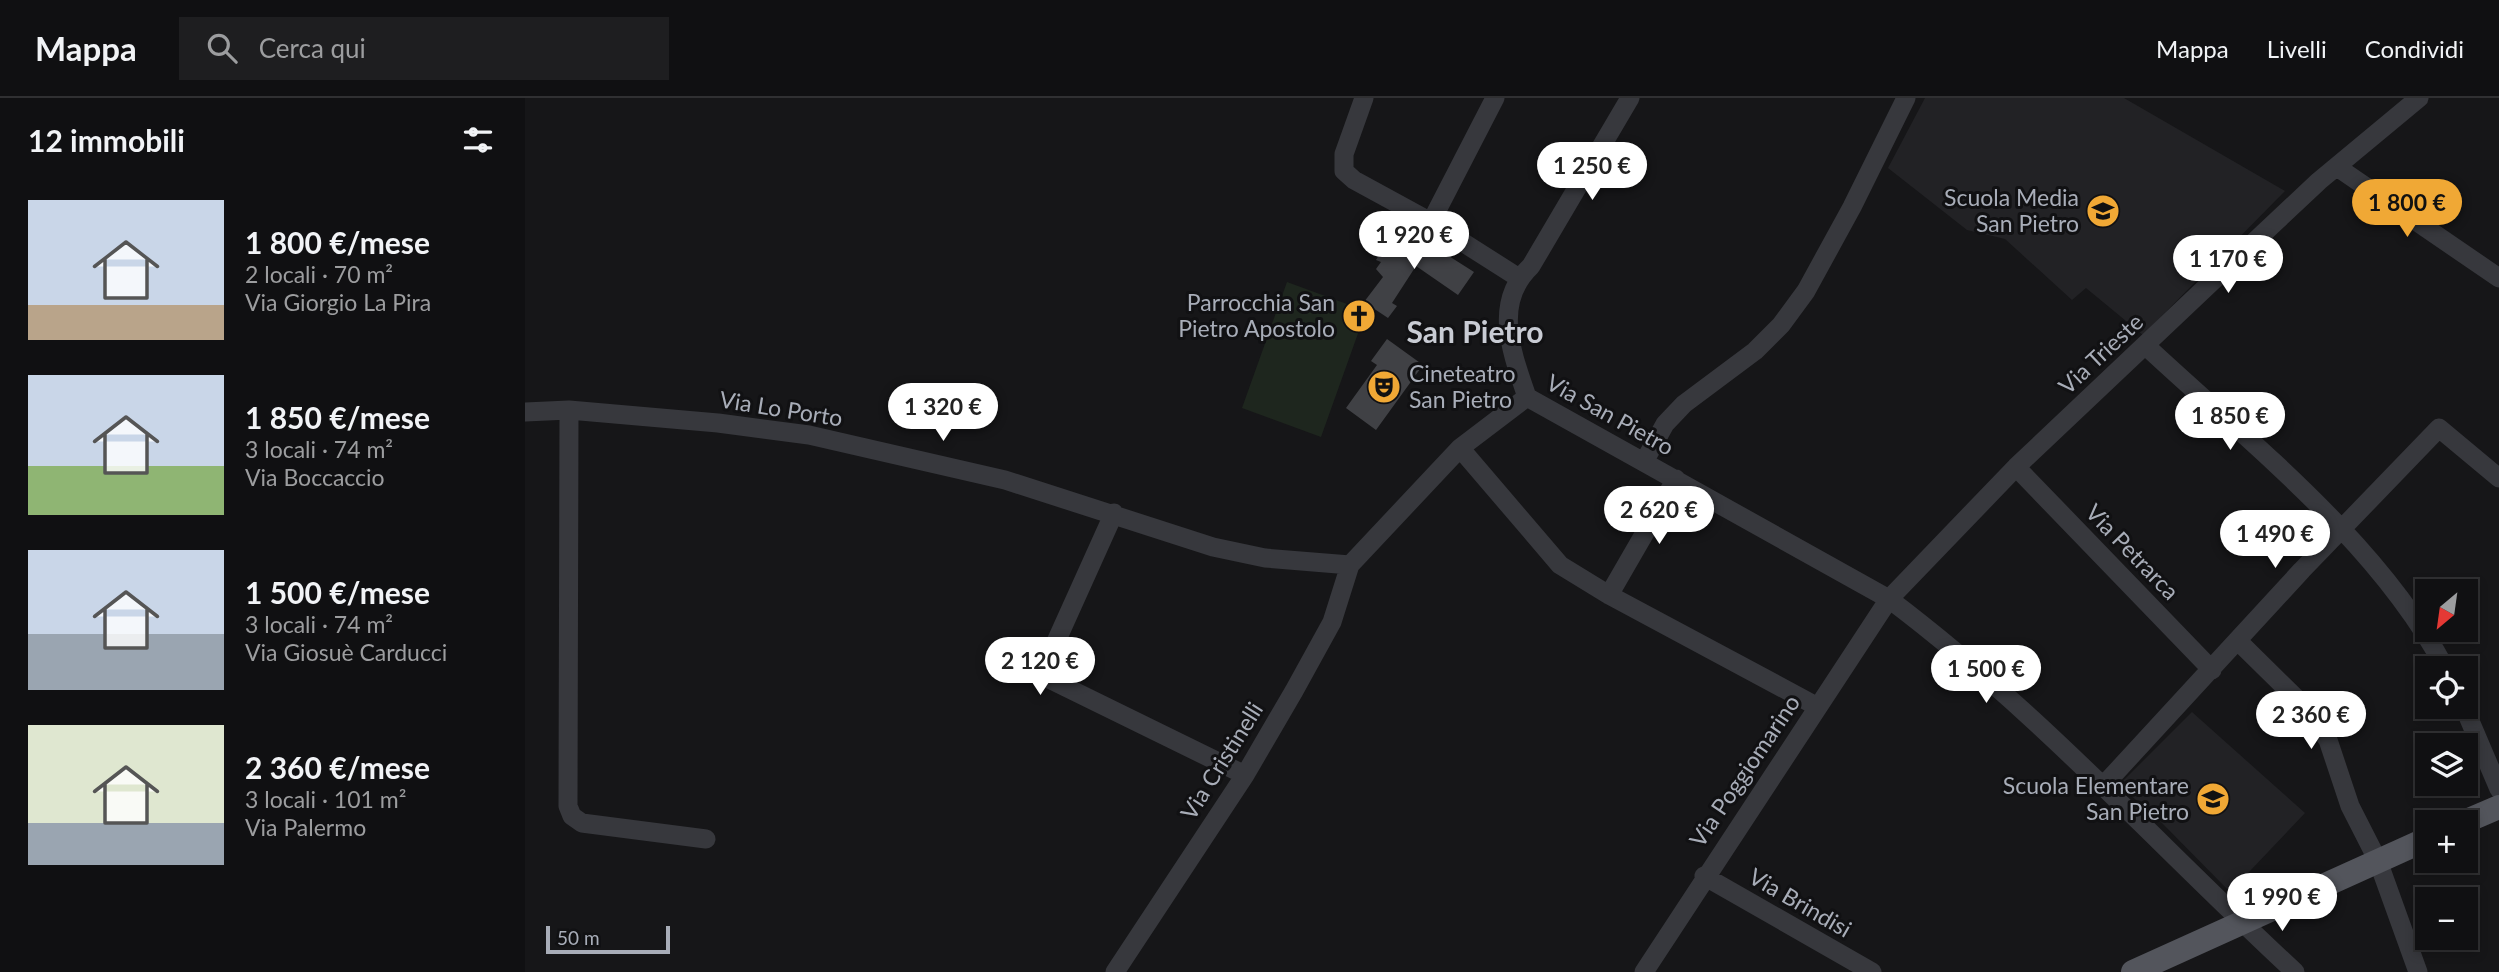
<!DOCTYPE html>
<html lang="it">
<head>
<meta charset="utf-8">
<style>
	body { margin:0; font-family:Lato,sans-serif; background:#1e1e20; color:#f1f3f6; height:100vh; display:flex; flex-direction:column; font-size:26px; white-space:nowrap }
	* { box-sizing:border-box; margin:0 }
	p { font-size:23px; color:#9c9d9f }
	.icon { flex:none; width:38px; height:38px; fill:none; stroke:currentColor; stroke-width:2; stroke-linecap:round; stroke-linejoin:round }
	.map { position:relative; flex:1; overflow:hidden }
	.details { display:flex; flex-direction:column; background:#101012; width:525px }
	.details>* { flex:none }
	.needle { width:46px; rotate:209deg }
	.controls { position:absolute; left:1890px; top:481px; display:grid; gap:14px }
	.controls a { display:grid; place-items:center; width:63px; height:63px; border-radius:0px; background:#101012; box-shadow:0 4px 10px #0003,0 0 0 2px #303032; font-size:35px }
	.scale { position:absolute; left:21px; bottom:18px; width:124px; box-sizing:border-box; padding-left:7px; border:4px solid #a8adb8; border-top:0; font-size:19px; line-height:24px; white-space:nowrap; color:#a8adb8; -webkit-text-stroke:5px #111113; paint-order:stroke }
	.price { position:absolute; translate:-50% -60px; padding:0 16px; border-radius:24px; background:#fff; color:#222; font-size:23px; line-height:46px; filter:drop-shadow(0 2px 4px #0008) }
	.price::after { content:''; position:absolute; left:50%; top:42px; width:21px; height:16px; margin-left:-10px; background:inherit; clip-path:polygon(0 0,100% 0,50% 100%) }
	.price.active { background:#f0a835; color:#111 }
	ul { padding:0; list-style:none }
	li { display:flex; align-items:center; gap:21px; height:175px; padding:0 28px }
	li span { display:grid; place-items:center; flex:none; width:196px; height:140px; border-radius:0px; color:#555 }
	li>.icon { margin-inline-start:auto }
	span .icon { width:84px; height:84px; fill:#fffc; stroke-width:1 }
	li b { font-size:30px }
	h2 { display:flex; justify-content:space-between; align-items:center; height:84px; padding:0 28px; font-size:30px }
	header { display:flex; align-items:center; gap:42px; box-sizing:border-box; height:98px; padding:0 35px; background:#101012; border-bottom:2px solid #303032 }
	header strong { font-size:33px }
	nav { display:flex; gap:38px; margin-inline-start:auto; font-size:24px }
	.search { width:490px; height:63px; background:#1e1e20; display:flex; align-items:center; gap:18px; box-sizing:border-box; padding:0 24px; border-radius:0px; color:#9c9d9f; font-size:26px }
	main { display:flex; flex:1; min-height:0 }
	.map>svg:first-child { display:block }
	.built { fill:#222225 }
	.green { fill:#1e261e }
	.building { fill:#404145 }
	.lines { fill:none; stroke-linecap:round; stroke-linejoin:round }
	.minor { stroke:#37383d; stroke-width:19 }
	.major { stroke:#53555c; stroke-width:24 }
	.labels { text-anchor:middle; stroke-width:6; stroke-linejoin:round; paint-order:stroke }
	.poi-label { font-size:23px; fill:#a8adb8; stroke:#111113; text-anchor:end }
	.street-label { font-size:23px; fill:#a8adb8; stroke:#111113 }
	.district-label { font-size:30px; font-weight:bold; fill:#c9ccd4; stroke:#111113 }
</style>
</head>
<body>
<header>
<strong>Mappa</strong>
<div class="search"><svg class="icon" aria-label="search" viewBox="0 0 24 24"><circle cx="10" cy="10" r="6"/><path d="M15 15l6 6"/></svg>Cerca qui</div>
<nav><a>Mappa</a><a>Livelli</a><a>Condividi</a></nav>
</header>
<main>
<section class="details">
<h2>12 immobili<svg class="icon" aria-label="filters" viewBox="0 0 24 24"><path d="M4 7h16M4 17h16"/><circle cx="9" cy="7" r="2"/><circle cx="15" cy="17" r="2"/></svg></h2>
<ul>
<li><span style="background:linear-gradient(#c9d6e8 75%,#b9a48a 0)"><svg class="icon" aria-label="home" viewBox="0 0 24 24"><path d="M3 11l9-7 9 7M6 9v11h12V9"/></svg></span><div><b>1 800 €/mese</b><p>2 locali · 70 m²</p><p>Via Giorgio La Pira</p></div></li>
<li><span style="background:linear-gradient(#c9d6e8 65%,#8fb573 0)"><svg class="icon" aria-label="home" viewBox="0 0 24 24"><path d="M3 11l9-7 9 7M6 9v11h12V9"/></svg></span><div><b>1 850 €/mese</b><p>3 locali · 74 m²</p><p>Via Boccaccio</p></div></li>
<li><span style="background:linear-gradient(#c9d6e8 60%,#9aa5b1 0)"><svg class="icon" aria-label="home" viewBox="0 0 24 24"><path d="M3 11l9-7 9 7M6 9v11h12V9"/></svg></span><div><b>1 500 €/mese</b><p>3 locali · 74 m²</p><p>Via Giosuè Carducci</p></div></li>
<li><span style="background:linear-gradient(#dfe7d0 70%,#9aa5b1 0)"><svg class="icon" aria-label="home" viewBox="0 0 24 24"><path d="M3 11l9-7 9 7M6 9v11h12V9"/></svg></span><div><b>2 360 €/mese</b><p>3 locali · 101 m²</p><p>Via Palermo</p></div></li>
</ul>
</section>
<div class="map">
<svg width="1974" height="874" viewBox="0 0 1974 874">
	<rect width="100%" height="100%" fill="#161618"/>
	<path class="built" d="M1400,0H1599L1760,93L1618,237L1561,190L1547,202L1480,141L1442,132L1363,70Z
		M1667,614L1780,715L1705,794L1636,724L1594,687Z"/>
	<path class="green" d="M762,184L841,213L796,339L717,310Z"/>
	<path class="building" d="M886,134L949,174L933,197L891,168L867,205L872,208L863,220L839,204L858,179L851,171L856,164L851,162L862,144L876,152Z
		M862,241L898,267L851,332L821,310L852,267L846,263Z"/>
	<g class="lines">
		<path class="minor" d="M839,0L819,56V73L829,82L906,124L994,180
			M1105,0L1006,168C967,205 987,255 1002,299L1364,501C1513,613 1634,748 1770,874
			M1812,69L1974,180
			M906,124L970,0
			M1621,248C1725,345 1853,444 1920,570
			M44,312L43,708L47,718L57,725L181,741
			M0,314L44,312L193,325L284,337L480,382L688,449L740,460L825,467
			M935,350L1035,467L1084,497L1293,609
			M1119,364L1140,326L1159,306L1230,253L1256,227L1281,193L1327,109L1381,0
			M1491,369L1687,572
			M589,415L516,577L720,677
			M1084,497L1151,381
			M1713,543L1776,605L1803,642L1825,708L1853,763L1893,874
			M1939,609L1974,691
			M1579,687L1777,472L1914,330L1974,380
			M1179,778L1347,874
			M590,874L720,677L769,593L807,524L825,467L935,350L1002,299
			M1119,874L1364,501L1491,369L1695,176L1794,83L1894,0"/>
		<path class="major" d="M1939,724L1974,709
			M1608,874L1902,741"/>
	</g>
	<defs>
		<symbol id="school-disc" viewBox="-11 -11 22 22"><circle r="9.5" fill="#f0a835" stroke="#111113"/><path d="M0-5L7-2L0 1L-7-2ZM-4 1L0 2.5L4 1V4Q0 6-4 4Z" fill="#111"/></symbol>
		<symbol id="church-disc" viewBox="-11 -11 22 22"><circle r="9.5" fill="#f0a835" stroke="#111113"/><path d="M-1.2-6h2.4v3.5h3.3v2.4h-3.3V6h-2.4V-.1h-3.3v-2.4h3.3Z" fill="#111"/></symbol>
		<symbol id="theatre-disc" viewBox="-11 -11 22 22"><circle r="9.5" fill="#f0a835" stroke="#111113"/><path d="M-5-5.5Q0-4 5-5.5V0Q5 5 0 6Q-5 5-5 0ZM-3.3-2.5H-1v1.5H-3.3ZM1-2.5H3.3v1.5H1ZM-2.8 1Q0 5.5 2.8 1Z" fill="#111"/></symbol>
	</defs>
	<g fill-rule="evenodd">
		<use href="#school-disc" x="1559" y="94" width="38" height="38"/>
		<use href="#church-disc" x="815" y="199" width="38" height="38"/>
		<use href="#theatre-disc" x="840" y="270" width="38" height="38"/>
		<use href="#school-disc" x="1669" y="682" width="38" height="38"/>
	</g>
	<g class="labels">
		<g class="poi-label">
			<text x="1554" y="108">Scuola Media<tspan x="1554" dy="26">San Pietro</tspan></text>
			<text x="810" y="213">Parrocchia San<tspan x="810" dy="26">Pietro Apostolo</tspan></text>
			<text x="884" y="284" text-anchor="start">Cineteatro<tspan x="884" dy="26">San Pietro</tspan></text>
			<text x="1664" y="696">Scuola Elementare<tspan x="1664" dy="26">San Pietro</tspan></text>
		</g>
		<g class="street-label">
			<text transform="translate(1576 256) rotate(-43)" y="8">Via Trieste</text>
			<text transform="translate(256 311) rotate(9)" y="8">Via Lo Porto</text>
			<text transform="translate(1085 317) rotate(29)" y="8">Via San Pietro</text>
			<text transform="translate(1607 454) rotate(46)" y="8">Via Petrarca</text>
			<text transform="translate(697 663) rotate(-58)" y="8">Via Cristinelli</text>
			<text transform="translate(1220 673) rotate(-56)" y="8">Via Poggiomarino</text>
			<text transform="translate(1275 805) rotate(30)" y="8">Via Brindisi</text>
		</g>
		<g class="district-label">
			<text x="950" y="245">San Pietro</text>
		</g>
	</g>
</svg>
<div class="controls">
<a><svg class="needle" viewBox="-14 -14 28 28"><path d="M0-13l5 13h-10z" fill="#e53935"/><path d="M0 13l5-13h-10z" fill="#9c9d9f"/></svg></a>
<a><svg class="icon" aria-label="locate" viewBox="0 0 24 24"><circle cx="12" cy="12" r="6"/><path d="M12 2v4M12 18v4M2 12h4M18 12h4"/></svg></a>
<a><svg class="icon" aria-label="layers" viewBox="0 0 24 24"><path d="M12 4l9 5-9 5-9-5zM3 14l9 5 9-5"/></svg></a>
<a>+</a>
<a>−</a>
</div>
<div class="scale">50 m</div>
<b class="price" style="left:1067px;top:104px">1 250 €</b>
<b class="price active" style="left:1882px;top:141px">1 800 €</b>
<b class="price" style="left:889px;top:173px">1 920 €</b>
<b class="price" style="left:1703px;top:197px">1 170 €</b>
<b class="price" style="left:418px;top:345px">1 320 €</b>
<b class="price" style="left:1705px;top:354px">1 850 €</b>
<b class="price" style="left:1134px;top:448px">2 620 €</b>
<b class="price" style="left:1750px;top:472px">1 490 €</b>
<b class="price" style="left:515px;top:599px">2 120 €</b>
<b class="price" style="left:1461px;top:607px">1 500 €</b>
<b class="price" style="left:1786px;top:653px">2 360 €</b>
<b class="price" style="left:1757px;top:835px">1 990 €</b>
</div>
</main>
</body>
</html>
